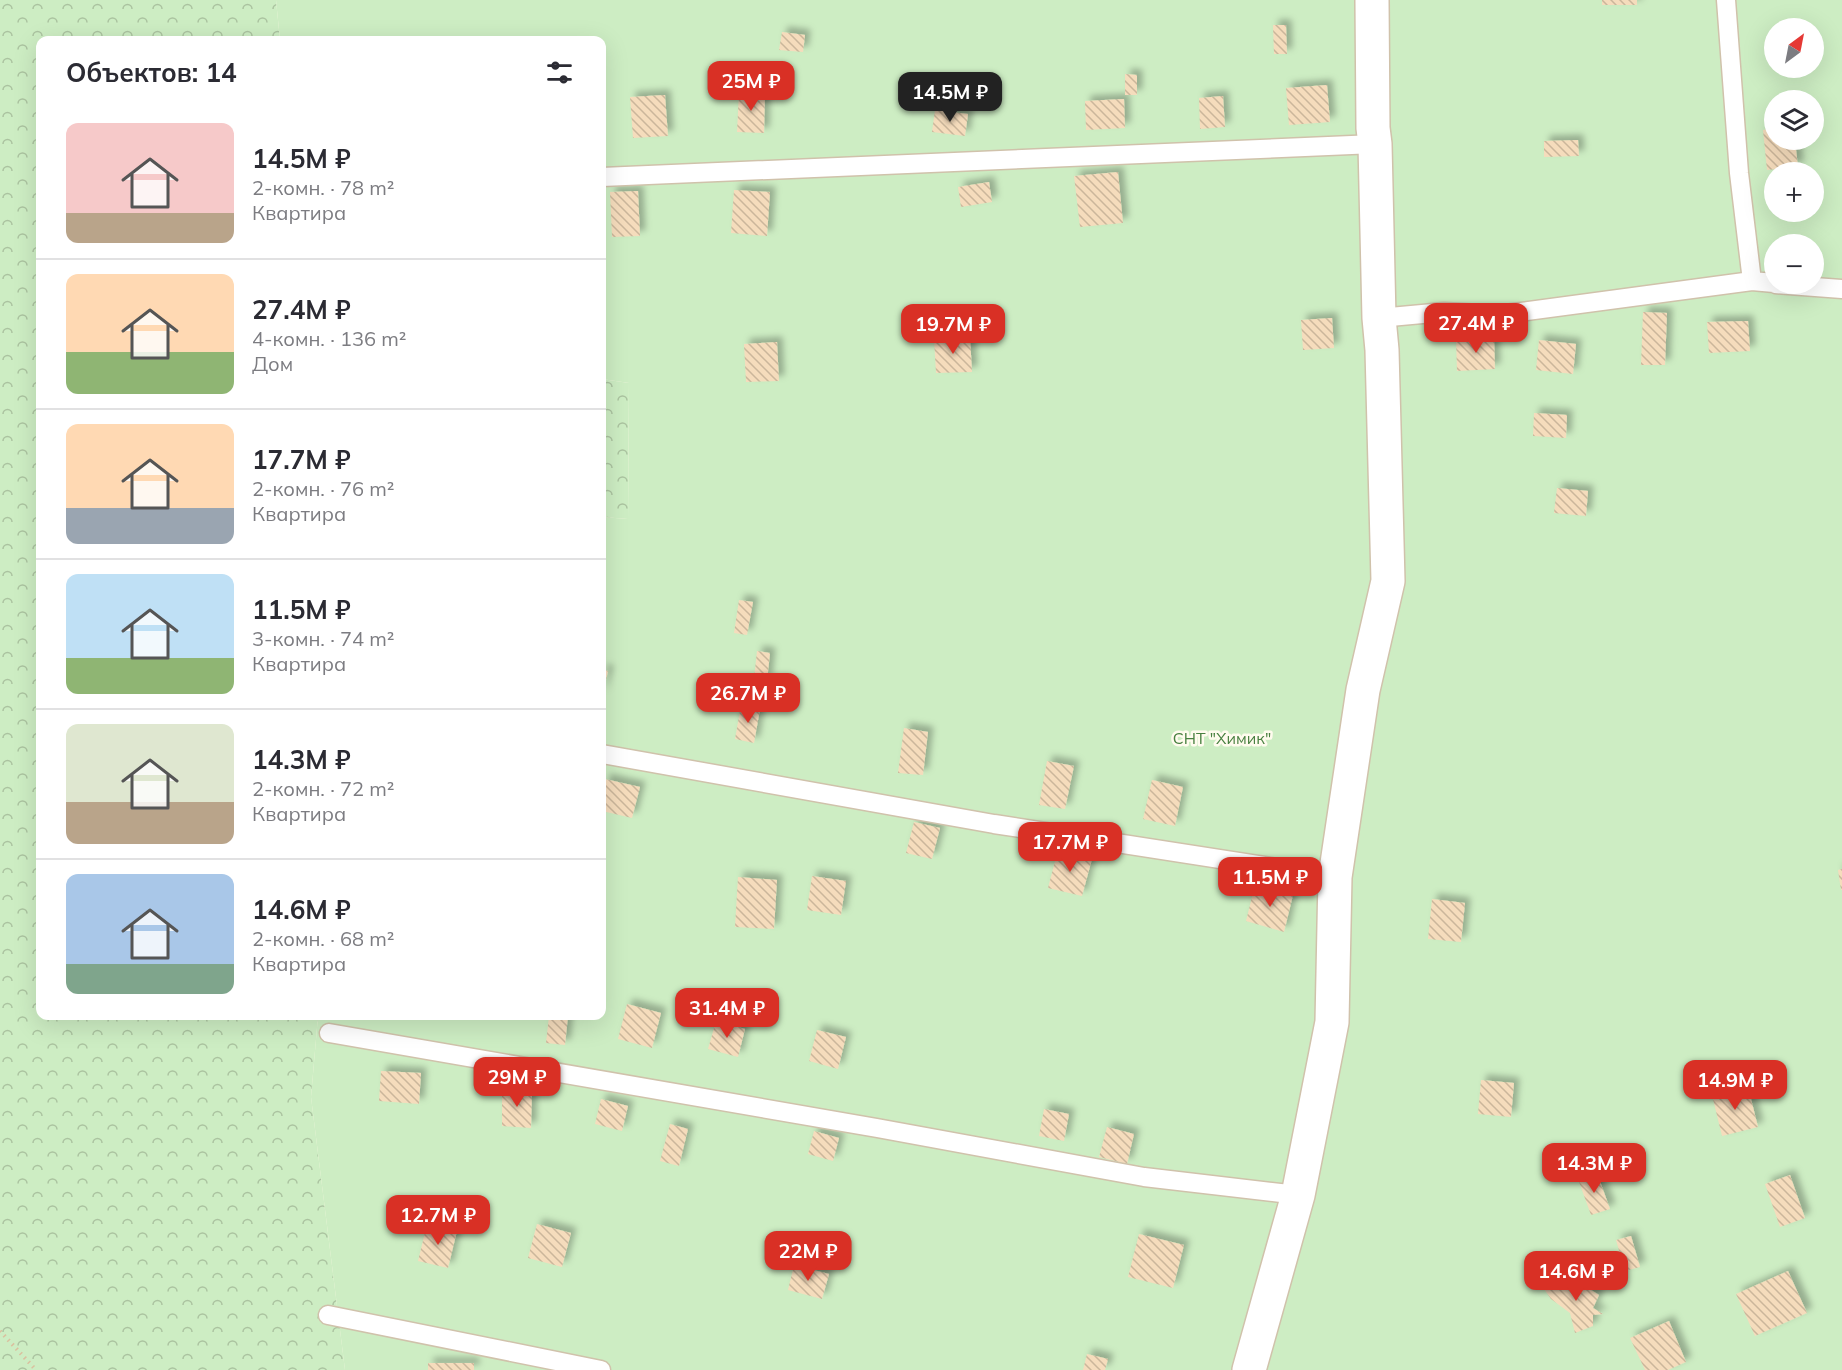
<!DOCTYPE html>
<html lang="ru">
<head>
<meta charset="utf-8">
<style>
	body { margin:0; font-family:Mulish,sans-serif; background:#f7f7f7; color:#2b2b33; height:100vh; display:flex; flex-direction:column; font-size:22px; white-space:nowrap }
	* { box-sizing:border-box; margin:0 }
	p { font-size:20px; color:#7c7c81 }
	.icon { flex:none; width:33px; height:33px; fill:none; stroke:currentColor; stroke-width:2; stroke-linecap:round; stroke-linejoin:round }
	.map { position:relative; flex:1; overflow:hidden }
	.drawer { position:absolute; left:36px; top:36px; width:570px; height:984px; display:flex; flex-direction:column; background:#fff; border-radius:12px; box-shadow:0 6px 24px #0002 }
	.drawer>* { flex:none }
	.needle { width:39px; rotate:32deg }
	.tools { position:absolute; left:1764px; top:18px; display:grid; gap:12px }
	.tools a { display:grid; place-items:center; width:60px; height:60px; border-radius:50%; background:#fff; box-shadow:0 6px 24px #0002; font-size:30px }
	.price { position:absolute; translate:-50% -51px; padding:0 14px; border-radius:12px; background:#d93025; color:#fff; font-size:20px; line-height:39px; filter:drop-shadow(0 2px 3px #0008) }
	.price::after { content:''; position:absolute; left:50%; top:36px; width:18px; height:14px; margin-left:-9px; background:inherit; clip-path:polygon(0 0,100% 0,50% 100%) }
	.price.active { background:#222; color:#fff }
	ul { padding:0; list-style:none }
	li { display:flex; align-items:center; gap:18px; height:150px; padding:0 30px }
	li+li { border-top:2px solid #e1e1e2 }
	li span { display:grid; place-items:center; flex:none; width:168px; height:120px; border-radius:12px; color:#555 }
	li>.icon { margin-inline-start:auto }
	span .icon { width:72px; height:72px; fill:#fffc; stroke-width:1 }
	li b { font-size:26px }
	h2 { display:flex; justify-content:space-between; align-items:center; height:72px; padding:0 30px; font-size:26px }
	.map>svg:first-child { display:block }
	.forest { fill:url(#forest-crowns) }
	.green { fill:#cdedc3; fill-rule:evenodd }
	.building { fill:url(#building-back-hatch); filter:url(#shadow) }
	.lines { fill:none; stroke-linecap:round; stroke-linejoin:round }
	.service-casing { stroke:#d0c2ab; stroke-width:21 }
	.minor-casing { stroke:#d0c2ab; stroke-width:36 }
	.path { stroke:#dac09f; stroke-width:4; stroke-dasharray:1.5 4.5; stroke-linecap:butt }
	.service { stroke:#fff; stroke-width:18 }
	.minor { stroke:#fff; stroke-width:33 }
	.labels { text-anchor:middle; stroke-width:5; stroke-linejoin:round; paint-order:stroke }
	.park-label { font-size:16px; fill:#488040; stroke:#fffbee }
</style>
</head>
<body>
<div class="map">
<svg width="1842" height="1370" viewBox="0 0 1842 1370">
	<defs>
		<pattern id="forest-crowns" width="20" height="18" patternUnits="userSpaceOnUse" patternTransform="scale(1.5)"><rect width="20" height="18" fill="#cdedc3"/><path d="M2 6a3 3 0 1 1 6 0M12 15a3 3 0 1 1 6 0" fill="none" stroke="#abc3a0"/></pattern>
		<pattern id="building-back-hatch" width="6" height="6" patternUnits="userSpaceOnUse" patternTransform="scale(1.5)"><rect width="6" height="6" fill="#f5dcbc"/><path d="M-1 5l2 2M0 0l6 6M5-1l2 2" fill="none" stroke="#cbb69b"/></pattern>
		<filter id="shadow"><feDropShadow dx="5.5" dy="-5.5" stdDeviation="3" flood-color="#0004"/></filter>
	</defs>
	<rect width="100%" height="100%" fill="#fef9e6"/>
	<path class="forest" d="M0,0H276L280,40H40V1016H318L311,1097L345,1370H0Z
		M602,379L629,383L628,519L602,517Z"/>
	<path class="green" d="M276,0H1842V1370H345L311,1097L318,1016H602V517L628,519L629,383L602,379V40H280ZM1774,28H1814V68H1774ZM1774,100H1814V140H1774ZM1774,172H1814V212H1774ZM1774,244H1814V284H1774Z"/>
	<path class="building" d="M1602,0H1637V5H1602Z
		M1273,25H1286L1287,54H1274Z
		M782,32L805,35L803,52L779,50Z
		M1125,74L1137,75V95H1125Z
		M1327,85L1330,122L1289,125L1286,88Z
		M739,92H765L764,133L737,132Z
		M665,95L668,136L633,138L630,97Z
		M1223,96L1225,127L1200,129L1199,98Z
		M1124,99L1125,128L1086,130L1085,101Z
		M935,110L968,114L965,136L932,132Z
		M1774,128V140H1795L1798,167L1767,170L1763,130Z
		M1578,140L1579,156L1544,157V141Z
		M1118,172L1123,223L1080,227L1074,176Z
		M989,182L992,202L961,207L958,187Z
		M734,190L770,192L767,236L731,233Z
		M638,191L640,236L612,237L610,192Z
		M1643,312L1667,313L1665,365H1641Z
		M1332,318L1334,348L1303,350L1301,320Z
		M1748,321L1750,351L1709,353L1707,322Z
		M1494,336L1495,369L1457,371L1456,338Z
		M970,337L972,372L936,373L934,339Z
		M1539,340L1576,344L1573,374L1536,370Z
		M777,342L779,381L746,382L744,344Z
		M1534,413L1567,415L1566,438L1533,436Z
		M1557,488L1588,491L1586,516L1554,513Z
		M739,600L753,602L747,635L734,633Z
		M757,651L770,653L767,681L754,679Z
		M602,669L608,671L602,697Z
		M741,705L760,709L754,743L735,739Z
		M904,728L928,732L923,775L898,773Z
		M1047,761L1074,766L1065,809L1039,805Z
		M605,779L640,787L632,818L602,811V793Z
		M1152,780L1183,787L1175,826L1143,819Z
		M914,822L940,828L932,859L906,853Z
		M1058,850L1092,859L1082,896L1048,888Z
		M1842,869V890H1841L1838,870Z
		M812,876L846,881L841,915L807,910Z
		M738,877L777,880L774,929L735,927Z
		M1255,885L1293,895L1284,932L1246,921Z
		M1432,899L1465,903L1461,942L1428,939Z
		M627,1004L661,1013L652,1048L618,1039Z
		M549,1016H568L565,1045L546,1043Z
		M716,1021L745,1029L738,1057L708,1049Z
		M817,1030L846,1037L838,1069L809,1061Z
		M381,1071L421,1073L419,1104L379,1101Z
		M1481,1080L1514,1083L1511,1117L1478,1114Z
		M1748,1087L1758,1127L1722,1136L1712,1095Z
		M502,1089L532,1090L531,1128L502,1126Z
		M601,1099L628,1106L622,1131L595,1124Z
		M1044,1109L1069,1114L1064,1141L1039,1136Z
		M670,1124L688,1129L679,1166L660,1161Z
		M1107,1127L1134,1134L1127,1164L1099,1157Z
		M814,1131L839,1138L833,1161L808,1154Z
		M1597,1173L1610,1209L1591,1215L1578,1179Z
		M1790,1175L1805,1218L1780,1227L1765,1184Z
		M427,1224L457,1231L448,1268L418,1261Z
		M537,1224L571,1233L562,1267L528,1258Z
		M1139,1234L1184,1245L1173,1288L1128,1277Z
		M1631,1236L1640,1267L1625,1271L1616,1240Z
		M794,1265L829,1274L822,1299L788,1290Z
		M1574,1269L1587,1285L1592,1286L1591,1290L1599,1295L1593,1308L1603,1314L1593,1315V1326L1575,1333L1570,1313L1551,1299L1544,1289L1560,1285L1567,1289Z
		M1788,1271L1807,1313L1755,1336L1736,1294Z
		M1669,1321L1686,1362L1668,1370H1645L1630,1338Z
		M1087,1354L1108,1359L1105,1370H1083Z
		M428,1363H474V1370H428Z"/>
	<g class="lines">
		<defs>
			<path id="service" d="M1726,0L1739,173L1752,281
				M602,177L1375,144
				M1775,284L1842,289
				M1379,318L1444,312L1498,315L1752,281L1774,283
				M602,754L994,824L1335,877
				M329,1033L877,1128L1144,1177L1298,1195
				M328,1315L601,1370"/>
			<path id="minor" d="M1249,1370L1298,1195L1332,1022L1335,877L1363,690L1388,581L1382,350L1379,318L1375,144L1373,128L1372,0"/>
		</defs>
		<use href="#service" class="service-casing"/>
		<use href="#minor" class="minor-casing"/>
		<path class="path" d="M0,1331L36,1370"/>
		<use href="#service" class="service"/>
		<use href="#minor" class="minor"/>
	</g>
	<g class="labels">
		<g class="park-label">
			<text x="1222" y="744">СНТ "Химик"</text>
		</g>
	</g>
</svg>
<div class="tools">
<a><svg class="needle" viewBox="-14 -14 28 28"><path d="M0-13l5 13h-10z" fill="#e53935"/><path d="M0 13l5-13h-10z" fill="#7c7c81"/></svg></a>
<a><svg class="icon" aria-label="layers" viewBox="0 0 24 24"><path d="M12 4l9 5-9 5-9-5zM3 14l9 5 9-5"/></svg></a>
<a>+</a>
<a>−</a>
</div>
<b class="price" style="left:751px;top:112px">25M ₽</b>
<b class="price active" style="left:950px;top:123px">14.5M ₽</b>
<b class="price" style="left:1476px;top:354px">27.4M ₽</b>
<b class="price" style="left:953px;top:355px">19.7M ₽</b>
<b class="price" style="left:748px;top:724px">26.7M ₽</b>
<b class="price" style="left:1070px;top:873px">17.7M ₽</b>
<b class="price" style="left:1270px;top:908px">11.5M ₽</b>
<b class="price" style="left:727px;top:1039px">31.4M ₽</b>
<b class="price" style="left:517px;top:1108px">29M ₽</b>
<b class="price" style="left:1735px;top:1111px">14.9M ₽</b>
<b class="price" style="left:1594px;top:1194px">14.3M ₽</b>
<b class="price" style="left:438px;top:1246px">12.7M ₽</b>
<b class="price" style="left:808px;top:1282px">22M ₽</b>
<b class="price" style="left:1576px;top:1302px">14.6M ₽</b>
<section class="drawer">
<h2>Объектов: 14<svg class="icon" aria-label="filters" viewBox="0 0 24 24"><path d="M4 7h16M4 17h16"/><circle cx="9" cy="7" r="2"/><circle cx="15" cy="17" r="2"/></svg></h2>
<ul>
<li><span style="background:linear-gradient(#f6c9c9 75%,#b9a48a 0)"><svg class="icon" aria-label="home" viewBox="0 0 24 24"><path d="M3 11l9-7 9 7M6 9v11h12V9"/></svg></span><div><b>14.5M ₽</b><p>2-комн. · 78 m²</p><p>Квартира</p></div></li>
<li><span style="background:linear-gradient(#ffd9b3 65%,#8fb573 0)"><svg class="icon" aria-label="home" viewBox="0 0 24 24"><path d="M3 11l9-7 9 7M6 9v11h12V9"/></svg></span><div><b>27.4M ₽</b><p>4-комн. · 136 m²</p><p>Дом</p></div></li>
<li><span style="background:linear-gradient(#ffd9b3 70%,#9aa5b1 0)"><svg class="icon" aria-label="home" viewBox="0 0 24 24"><path d="M3 11l9-7 9 7M6 9v11h12V9"/></svg></span><div><b>17.7M ₽</b><p>2-комн. · 76 m²</p><p>Квартира</p></div></li>
<li><span style="background:linear-gradient(#bfe0f5 70%,#8fb573 0)"><svg class="icon" aria-label="home" viewBox="0 0 24 24"><path d="M3 11l9-7 9 7M6 9v11h12V9"/></svg></span><div><b>11.5M ₽</b><p>3-комн. · 74 m²</p><p>Квартира</p></div></li>
<li><span style="background:linear-gradient(#dfe7d0 65%,#b9a48a 0)"><svg class="icon" aria-label="home" viewBox="0 0 24 24"><path d="M3 11l9-7 9 7M6 9v11h12V9"/></svg></span><div><b>14.3M ₽</b><p>2-комн. · 72 m²</p><p>Квартира</p></div></li>
<li><span style="background:linear-gradient(#a9c7e8 75%,#7fa58c 0)"><svg class="icon" aria-label="home" viewBox="0 0 24 24"><path d="M3 11l9-7 9 7M6 9v11h12V9"/></svg></span><div><b>14.6M ₽</b><p>2-комн. · 68 m²</p><p>Квартира</p></div></li>
</ul>
</section>
</div>
</body>
</html>
